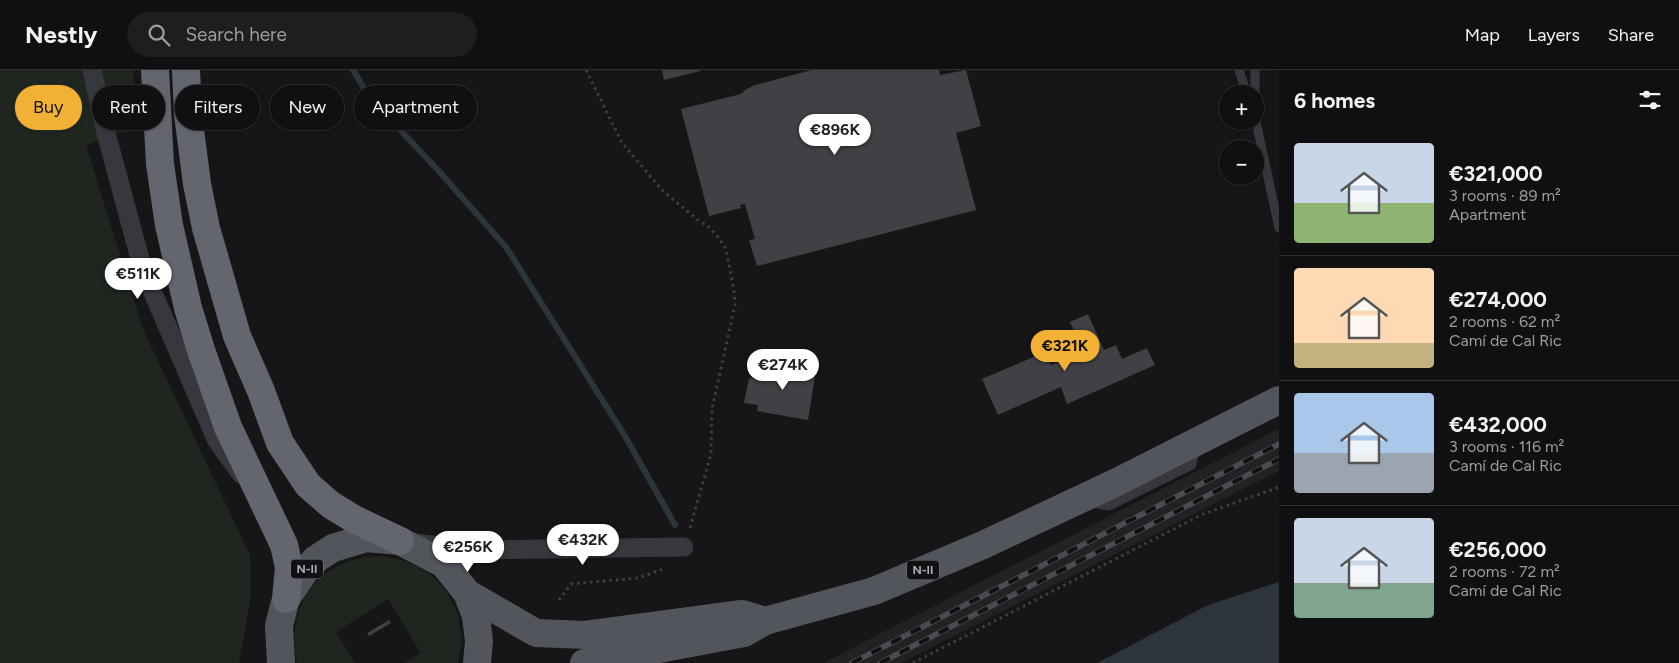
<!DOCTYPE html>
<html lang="en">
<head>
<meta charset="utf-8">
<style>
	body { margin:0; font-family:Figtree,sans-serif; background:#1e1e20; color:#f1f3f6; height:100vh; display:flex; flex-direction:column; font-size:19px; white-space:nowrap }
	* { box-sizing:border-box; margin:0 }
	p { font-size:16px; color:#9c9d9f }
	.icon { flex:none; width:28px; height:28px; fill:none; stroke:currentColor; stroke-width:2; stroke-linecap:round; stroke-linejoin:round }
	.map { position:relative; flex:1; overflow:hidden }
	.side { display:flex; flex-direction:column; background:#101012; width:400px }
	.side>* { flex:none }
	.guide { position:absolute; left:15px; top:15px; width:475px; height:45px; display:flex; gap:10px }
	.controls { position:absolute; left:1219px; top:15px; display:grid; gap:10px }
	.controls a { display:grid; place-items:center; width:45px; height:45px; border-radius:50%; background:#101012; box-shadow:0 1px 4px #0004,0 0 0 1px #303032; font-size:25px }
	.price { position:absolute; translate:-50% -42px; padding:0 11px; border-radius:18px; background:#fff; color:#222; font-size:16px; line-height:32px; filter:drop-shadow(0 1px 2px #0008) }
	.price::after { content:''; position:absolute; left:50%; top:30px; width:15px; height:11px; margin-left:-8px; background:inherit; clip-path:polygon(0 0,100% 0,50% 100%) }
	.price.selected { background:#f2b134; color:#111 }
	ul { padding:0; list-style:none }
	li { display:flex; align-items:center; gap:15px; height:125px; padding:0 15px }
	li+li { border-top:1px solid #303032 }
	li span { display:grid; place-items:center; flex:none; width:140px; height:100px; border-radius:5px; color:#555 }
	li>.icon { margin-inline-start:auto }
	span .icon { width:60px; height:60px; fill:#fffc; stroke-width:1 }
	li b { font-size:21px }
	h2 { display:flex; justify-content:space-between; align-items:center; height:60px; padding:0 15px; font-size:21px }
	.chip { padding:0 18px; border-radius:22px; background:#101012; box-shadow:0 1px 4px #0004,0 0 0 1px #303032; font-size:18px; line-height:45px }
	.chip.selected { background:#f2b134; color:#111 }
	header { display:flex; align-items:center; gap:30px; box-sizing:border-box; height:70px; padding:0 25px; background:#101012; border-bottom:1px solid #303032 }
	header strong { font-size:24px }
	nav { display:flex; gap:28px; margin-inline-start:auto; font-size:18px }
	.search { width:350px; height:45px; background:#1e1e20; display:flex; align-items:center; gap:12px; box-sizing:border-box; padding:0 18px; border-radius:28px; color:#9c9d9f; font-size:19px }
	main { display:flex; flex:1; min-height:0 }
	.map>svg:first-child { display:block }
	.built { fill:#222225 }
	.green { fill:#1e261f }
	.water { fill:#2c353c }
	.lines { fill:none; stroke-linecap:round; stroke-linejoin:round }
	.stream { stroke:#2c353c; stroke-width:6 }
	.building { fill:#404145 }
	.path { stroke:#3d3f44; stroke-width:3; stroke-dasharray:2.5 4; stroke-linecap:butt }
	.lane { stroke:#37383d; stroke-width:9 }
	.street { stroke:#37383d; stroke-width:19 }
	.primary { stroke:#53555c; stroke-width:28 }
	.highway { stroke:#63666e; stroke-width:28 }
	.rail-casing { stroke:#4a4c52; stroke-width:5.5 }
	.rail { stroke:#111113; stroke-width:4; stroke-dasharray:11; stroke-linecap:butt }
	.labels { text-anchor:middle; stroke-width:4; stroke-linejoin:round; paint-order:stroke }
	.shield { fill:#111113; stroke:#7b7e86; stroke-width:1 }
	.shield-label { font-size:12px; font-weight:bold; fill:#a8adb8 }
</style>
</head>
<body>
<header>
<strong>Nestly</strong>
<div class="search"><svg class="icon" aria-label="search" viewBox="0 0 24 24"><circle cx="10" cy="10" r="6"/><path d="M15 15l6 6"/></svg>Search here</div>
<nav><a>Map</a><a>Layers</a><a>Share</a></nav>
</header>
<main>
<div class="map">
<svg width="1279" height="593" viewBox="0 0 1279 593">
	<rect width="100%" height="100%" fill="#161618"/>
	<path class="built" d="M1279,359V401L901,593H823Z"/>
	<path class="green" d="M0,0H134L132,59L86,75L143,259L250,485V532L239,593H0Z
		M377,486C435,489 472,536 458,593H405L421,583L388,529L336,562L355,593H297C284,537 319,488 377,486Z"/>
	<path class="water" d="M1279,512V593H1097L1208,535Z"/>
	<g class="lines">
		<path class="stream" d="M353,0L370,28L437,99L506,177L625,366L675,455"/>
	</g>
	<path class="building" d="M662,0H700V1L664,10Z
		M812,0H939L940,5L966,0L981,56L956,63L976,140L757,196L749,170L755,169L745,134L740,135L741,138L709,146L681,39L741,24L745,20L755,15Z
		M1088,244L1104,280L1116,275L1122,289L1147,278L1155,295L1067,334L1061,317L998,345L982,309L1045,282L1051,295L1083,281L1070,252Z
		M766,291L816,300L808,350L757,341L758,335L744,333L749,308L763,309Z
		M389,550L391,553L369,566L367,563Z"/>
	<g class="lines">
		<path class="path" d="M586,0L622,73L663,121L698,150L709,157L718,167L726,179L734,220L735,235L712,339L711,384L690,458
			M559,530L571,514L638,508L666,498
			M913,593L1201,445L1279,417"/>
		<path class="lane" d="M1239,0L1247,24
			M1255,26V0
			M1255,47L1279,158
			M1091,433L1109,436L1192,395L1195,379"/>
		<path class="street" d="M92,0L106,63L143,200L217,371L241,404
			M413,473L481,480L684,477"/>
		<path class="primary" d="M467,523L536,563L585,565L742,544L765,551
			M281,593L279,556L284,536L286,529L305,501L316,489L333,478L366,468L400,471L444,494L467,523L476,546L479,571L477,593
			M584,593L744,563L765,551L874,521L983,475L1117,412L1279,330"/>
		<path class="highway" d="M155,0L160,94L169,155L188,238L201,280L228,357L284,475L289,497L286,529
			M186,0L188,44L197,114L206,158L237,266L261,321L280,373L308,415L331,435L354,449L400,471"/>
		<defs>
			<path id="rail" d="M852,593L1279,374
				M880,593L1279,389"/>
		</defs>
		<use href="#rail" class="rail-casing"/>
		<use href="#rail" class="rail"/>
	</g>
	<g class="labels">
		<g class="shield">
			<rect x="291" y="489.5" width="32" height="19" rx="4"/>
			<rect x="907" y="490.5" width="32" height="19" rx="4"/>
		</g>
		<g class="shield-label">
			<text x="307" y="503">N-II</text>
			<text x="923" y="504">N-II</text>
		</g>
	</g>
</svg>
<div class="controls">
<a>+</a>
<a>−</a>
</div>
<b class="price" style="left:835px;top:86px">€896K</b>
<b class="price" style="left:138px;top:230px">€511K</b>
<b class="price selected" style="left:1065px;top:302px">€321K</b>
<b class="price" style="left:783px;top:321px">€274K</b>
<b class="price" style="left:583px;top:496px">€432K</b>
<b class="price" style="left:468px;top:503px">€256K</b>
<div class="guide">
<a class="chip selected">Buy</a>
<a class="chip">Rent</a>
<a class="chip">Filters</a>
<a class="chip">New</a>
<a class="chip">Apartment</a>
</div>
</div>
<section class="side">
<h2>6 homes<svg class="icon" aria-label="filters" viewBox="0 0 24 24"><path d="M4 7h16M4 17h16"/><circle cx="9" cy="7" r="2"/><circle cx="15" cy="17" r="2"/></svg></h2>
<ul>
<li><span style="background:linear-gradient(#c9d6e8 60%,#8fb573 0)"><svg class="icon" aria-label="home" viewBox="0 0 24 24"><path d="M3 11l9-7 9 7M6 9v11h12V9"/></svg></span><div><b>€321,000</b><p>3 rooms · 89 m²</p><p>Apartment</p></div></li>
<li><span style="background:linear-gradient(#ffd9b3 75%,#c2b280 0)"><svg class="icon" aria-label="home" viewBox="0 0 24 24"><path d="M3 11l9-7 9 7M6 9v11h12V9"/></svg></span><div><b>€274,000</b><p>2 rooms · 62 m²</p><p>Camí de Cal Ric</p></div></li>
<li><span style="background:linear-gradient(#a9c7e8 60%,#9aa5b1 0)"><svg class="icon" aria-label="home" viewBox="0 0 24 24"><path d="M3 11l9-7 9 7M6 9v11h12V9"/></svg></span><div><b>€432,000</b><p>3 rooms · 116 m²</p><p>Camí de Cal Ric</p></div></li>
<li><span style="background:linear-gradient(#c9d6e8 65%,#7fa58c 0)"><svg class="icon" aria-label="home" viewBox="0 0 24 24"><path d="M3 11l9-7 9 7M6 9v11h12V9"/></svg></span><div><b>€256,000</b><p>2 rooms · 72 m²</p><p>Camí de Cal Ric</p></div></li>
</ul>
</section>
</main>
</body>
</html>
